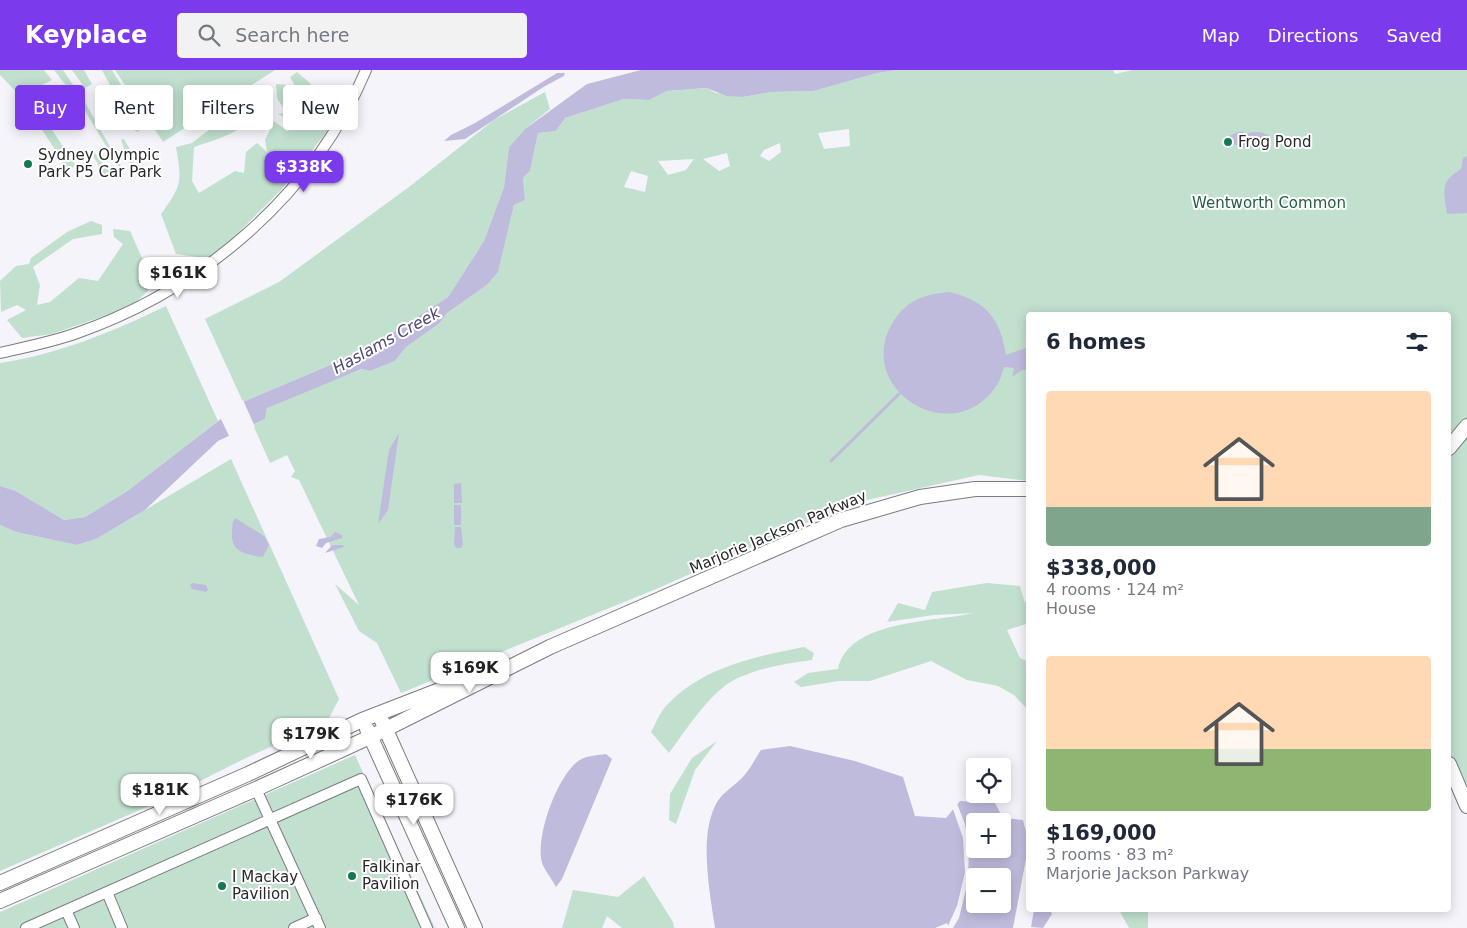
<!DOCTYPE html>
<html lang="en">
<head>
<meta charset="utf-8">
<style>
	body { margin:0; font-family:"DejaVu Sans",sans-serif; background:#f2f2f3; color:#1f2937; height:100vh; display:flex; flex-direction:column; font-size:19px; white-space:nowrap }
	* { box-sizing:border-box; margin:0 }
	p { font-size:16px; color:#747a83 }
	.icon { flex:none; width:28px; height:28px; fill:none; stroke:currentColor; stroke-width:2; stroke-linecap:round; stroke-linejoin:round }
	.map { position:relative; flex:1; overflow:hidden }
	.drawer { position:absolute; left:1026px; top:242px; width:425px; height:600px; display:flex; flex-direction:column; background:#fff; border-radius:5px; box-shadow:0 2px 12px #0003 }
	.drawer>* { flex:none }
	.banner { position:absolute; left:15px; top:15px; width:475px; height:45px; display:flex; gap:10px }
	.controls { position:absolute; left:966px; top:688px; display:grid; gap:10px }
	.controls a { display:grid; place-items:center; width:45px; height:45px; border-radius:5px; background:#fff; box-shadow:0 2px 12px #0003; font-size:25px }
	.price { position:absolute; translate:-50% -42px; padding:0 11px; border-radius:10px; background:#fff; color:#222; font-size:16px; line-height:32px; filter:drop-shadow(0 1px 2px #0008) }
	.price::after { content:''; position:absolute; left:50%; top:30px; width:15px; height:11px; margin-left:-8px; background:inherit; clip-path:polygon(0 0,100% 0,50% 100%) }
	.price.selected { background:#7c3aed; color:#fff }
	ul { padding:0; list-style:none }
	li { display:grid; align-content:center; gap:10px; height:265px; padding:0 20px }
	li span { display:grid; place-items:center; height:155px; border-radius:5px; color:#555 }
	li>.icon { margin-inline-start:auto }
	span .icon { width:90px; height:90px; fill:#fffc; stroke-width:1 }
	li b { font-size:21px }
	h2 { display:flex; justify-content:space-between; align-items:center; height:60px; padding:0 20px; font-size:21px }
	.tag { padding:0 18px; border-radius:5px; background:#fff; box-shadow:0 2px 12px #0003; font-size:18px; line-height:45px }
	.tag.selected { background:#7c3aed; color:#fff }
	header { display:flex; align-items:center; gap:30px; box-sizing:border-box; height:70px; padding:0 25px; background:#7c3aed; color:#fff }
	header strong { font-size:24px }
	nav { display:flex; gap:28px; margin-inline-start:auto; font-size:18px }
	.search { width:350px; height:45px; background:#f2f2f3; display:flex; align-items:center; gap:12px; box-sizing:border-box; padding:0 18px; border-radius:5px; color:#747a83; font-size:19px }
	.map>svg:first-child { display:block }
	.green { fill:#c1e0ce; fill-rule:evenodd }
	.water { fill:#bfbbdd; fill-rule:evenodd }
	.pier { fill:#f5f4fa }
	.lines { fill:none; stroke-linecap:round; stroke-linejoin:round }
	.stream { stroke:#bfbbdd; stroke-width:3 }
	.street-casing { stroke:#7b7b80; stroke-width:12 }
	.secondary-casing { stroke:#7b7b80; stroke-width:16 }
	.street { stroke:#fff; stroke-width:10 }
	.secondary { stroke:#fff; stroke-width:14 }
	.poi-dot { fill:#147952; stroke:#fff; stroke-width:2 }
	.labels { text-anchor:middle; stroke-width:4; stroke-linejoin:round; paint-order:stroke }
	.poi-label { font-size:15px; fill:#28282a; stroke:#fff; text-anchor:start }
	.park-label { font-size:15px; fill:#225e43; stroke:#fff }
	.street-label { font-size:15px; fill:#28282a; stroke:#fff }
	.water-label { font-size:16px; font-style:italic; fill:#514877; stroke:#fff }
</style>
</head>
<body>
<header>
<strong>Keyplace</strong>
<div class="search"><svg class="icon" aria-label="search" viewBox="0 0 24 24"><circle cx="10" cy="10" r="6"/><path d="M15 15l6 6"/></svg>Search here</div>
<nav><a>Map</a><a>Directions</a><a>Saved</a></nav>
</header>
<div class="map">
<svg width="1467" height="858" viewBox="0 0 1467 858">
	<rect width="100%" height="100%" fill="#f5f4fa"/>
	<path class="green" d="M0,0H44L52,10L20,26L0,5Z
		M54,0H63L86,34L122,98L120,99L82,36Z
		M72,0H84L92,14L85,18Z
		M102,0H112L145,54L138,62L134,60Z
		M115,0H275L163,72Z
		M897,0H1113L1115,4L1133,0H1467V722L1449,683V245H1029V411L979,405L867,430L813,450L656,519L401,623L377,573L359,561L335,514L359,535L299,410L291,407L295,401L287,385L270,393L253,355L265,349L267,338L278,332L363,299L370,301L395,291L406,277L440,253L447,243L487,215L498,201L514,135L525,130L523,108L530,101L538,63L556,61L565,48L624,29L649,30L667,21L706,18L716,23L743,27L771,22L814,21L877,3ZM849,59L850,76L824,79L818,63ZM780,73L781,82L769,91L760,86L764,80ZM727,83L730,96L719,101L703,89ZM694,89L686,100L668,105L658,91ZM631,101L648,106L645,122L624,117Z
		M297,2L328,29L319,37L335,51L281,120L212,189L176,184L161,144C182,115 182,112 176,77L192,73L214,56H221L255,32L273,34L272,40L257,41C246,62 215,70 194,77L192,111L199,123L235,101L244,103L246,82L257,73L267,82L265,70L274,51L287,61L295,52L301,51L299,44L290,50L278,44L286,43L277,28L276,14L287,15L301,35L302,28L290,7Z
		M58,22L75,49L69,53L53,26Z
		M545,22L550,39L525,59L509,77L504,117L484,171L448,227L368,279L243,332L205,249L279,212L409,117L494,50Z
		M39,40L75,95L69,101L31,43Z
		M124,69L136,90L130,95L121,70Z
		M94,82L112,105L106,108L92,84Z
		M91,151L102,155V164L73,169L33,197L40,215L37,235L50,232L79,208L98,211L123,174L114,167L113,159L130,161L146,197L148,221L130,237L52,264L22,268L7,250L26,240L17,235L1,242L0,211L16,196L29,194L31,188L67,162Z
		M166,236L218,351L126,422L85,447L64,450L16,421L0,416V293C59,284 112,262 166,236Z
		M231,389L339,629L327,652L248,687L158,732L0,801V455L16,462L77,475L96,469Z
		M987,513L1020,516L1025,533L1029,525V553L1007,560L1020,588L1029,592V641L1014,625L998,616L967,610L931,591L870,611H839L801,617L794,612L808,603L838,599C848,550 935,552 974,543L934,545L887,552L898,533L925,540L932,522Z
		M804,577L814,583L812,590C788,593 763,597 740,607C712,618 687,659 669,683L651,662C656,653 660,642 667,635C703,597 754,587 804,577Z
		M717,671L695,700L676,754L669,750L670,724L692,688Z
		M355,685L435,858H0V842Z
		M644,806L673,852L674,858H622L607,846L602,858H562L573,820L618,827Z
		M1119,840H1148V858H1129Z"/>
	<path class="water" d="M641,0H897L877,3L814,21L771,22L743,27L727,26L706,18L667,21L649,30L624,29L565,48L556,61L538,63L530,101L523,108L525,130L514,135L498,202L487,215L447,243L440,253L406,277L395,291L370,301L362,299L267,338L265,349L218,371L145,440L96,469L77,475L16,462L0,455V416L16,421L64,450L85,447L126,422L243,332L368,279L448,227L484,171L504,117L509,77L525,59L587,14Z
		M557,3H565L564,6L545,16L465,69L444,71L451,65L475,53Z
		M1241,61L1246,64C1255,61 1262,61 1271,67L1270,73L1265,79L1259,76C1247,81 1233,76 1226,67Z
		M1467,86V143L1447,144C1444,122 1439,112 1461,99L1463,88Z
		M950,222C987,232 1000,248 1006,285L1029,277V300H1022L1012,307L1014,298L1004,297C1002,303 1000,310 997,315C953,383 849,317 895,249C908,229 927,224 950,222Z
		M399,363L388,440L378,454L389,380Z
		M461,413L462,433H454V414Z
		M454,435H461V455H454Z
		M235,448L264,466L269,475L263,487C248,485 231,483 232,464C232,458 232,453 235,448Z
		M455,457H461L463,475L461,478H456L454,474Z
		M335,462L342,465V468L326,473L322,478L316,476L319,469L331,467Z
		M332,475H343L344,477L325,483Z
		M192,513L206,515L208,520L206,522L192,519L190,515Z
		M790,676L855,691L903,707L915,746L946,748L960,731L995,733L1003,748L1023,750L1029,773L1013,858H949L947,853L935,858H715C710,823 699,769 715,736C721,723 732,718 742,708C749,701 755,689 761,680ZM975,751H1002V779H975ZM975,806H1002V834H975Z
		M606,684L612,689L562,809L556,817C552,809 545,801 542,793C535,768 556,709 577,692C584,686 597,685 606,684Z
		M1034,840H1050L1052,844L1043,858L1031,857Z"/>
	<path class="pier" d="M243,330L255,357L230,368L220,347Z
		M956,731L965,754L969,776L968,811L959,848L953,858H947L957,836L965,802L963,768L952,736Z"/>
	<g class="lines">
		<path class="stream" d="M831,391L899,324"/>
		<defs>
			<path id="street" d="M0,283C26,277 52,272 77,263C203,219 314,124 366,0
				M256,719L320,858
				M107,822L122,858
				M66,840L74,858
				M26,858L361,709L427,858
				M294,858L316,848"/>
			<path id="secondary" d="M1449,378L1467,356
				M382,651L475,858
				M367,659L457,858
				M1449,694L1467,736
				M0,813L248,704L362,650L473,607
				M0,831L256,719L370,667L550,577L841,450L920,427L975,419H1029"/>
		</defs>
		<use href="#street" class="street-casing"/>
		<use href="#secondary" class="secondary-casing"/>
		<use href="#street" class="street"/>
		<use href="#secondary" class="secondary"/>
	</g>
	<g class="poi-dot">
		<circle cx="1228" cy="72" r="5"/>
		<circle cx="28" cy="94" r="5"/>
		<circle cx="352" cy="806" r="5"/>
		<circle cx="222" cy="816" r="5"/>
	</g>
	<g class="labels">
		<g class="poi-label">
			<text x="1238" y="77">Frog Pond</text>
			<text x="38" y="90">Sydney Olympic<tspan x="38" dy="17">Park P5 Car Park</tspan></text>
			<text x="362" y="802">Falkinar<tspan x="362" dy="17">Pavilion</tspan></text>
			<text x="232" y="812">I Mackay<tspan x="232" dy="17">Pavilion</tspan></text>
		</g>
		<g class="park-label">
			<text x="1269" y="138">Wentworth Common</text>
		</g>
		<g class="street-label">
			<text transform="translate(778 462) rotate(-23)" y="5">Marjorie Jackson Parkway</text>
		</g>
		<g class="water-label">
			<text transform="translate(386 270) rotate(-29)" y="6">Haslams Creek</text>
		</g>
	</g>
</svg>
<div class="controls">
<a><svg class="icon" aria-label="locate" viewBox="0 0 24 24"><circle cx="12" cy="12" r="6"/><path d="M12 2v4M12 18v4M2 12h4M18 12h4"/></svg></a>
<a>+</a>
<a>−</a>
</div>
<b class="price selected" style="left:304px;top:123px">$338K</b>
<b class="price" style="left:178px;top:229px">$161K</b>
<b class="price" style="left:470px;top:624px">$169K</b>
<b class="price" style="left:311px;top:690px">$179K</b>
<b class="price" style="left:160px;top:746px">$181K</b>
<b class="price" style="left:414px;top:756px">$176K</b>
<div class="banner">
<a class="tag selected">Buy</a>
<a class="tag">Rent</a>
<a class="tag">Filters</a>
<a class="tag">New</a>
</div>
<section class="drawer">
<h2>6 homes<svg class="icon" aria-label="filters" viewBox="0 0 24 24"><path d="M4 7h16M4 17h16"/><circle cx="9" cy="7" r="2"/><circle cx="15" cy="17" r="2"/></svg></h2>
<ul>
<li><span style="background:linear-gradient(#ffd9b3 75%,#7fa58c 0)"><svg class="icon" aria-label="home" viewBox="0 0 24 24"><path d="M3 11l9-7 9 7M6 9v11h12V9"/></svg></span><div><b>$338,000</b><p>4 rooms · 124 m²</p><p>House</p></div></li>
<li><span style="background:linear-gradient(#ffd9b3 60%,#8fb573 0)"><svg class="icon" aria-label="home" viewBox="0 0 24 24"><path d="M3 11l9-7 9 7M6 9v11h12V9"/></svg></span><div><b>$169,000</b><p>3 rooms · 83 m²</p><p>Marjorie Jackson Parkway</p></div></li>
</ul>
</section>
</div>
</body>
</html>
